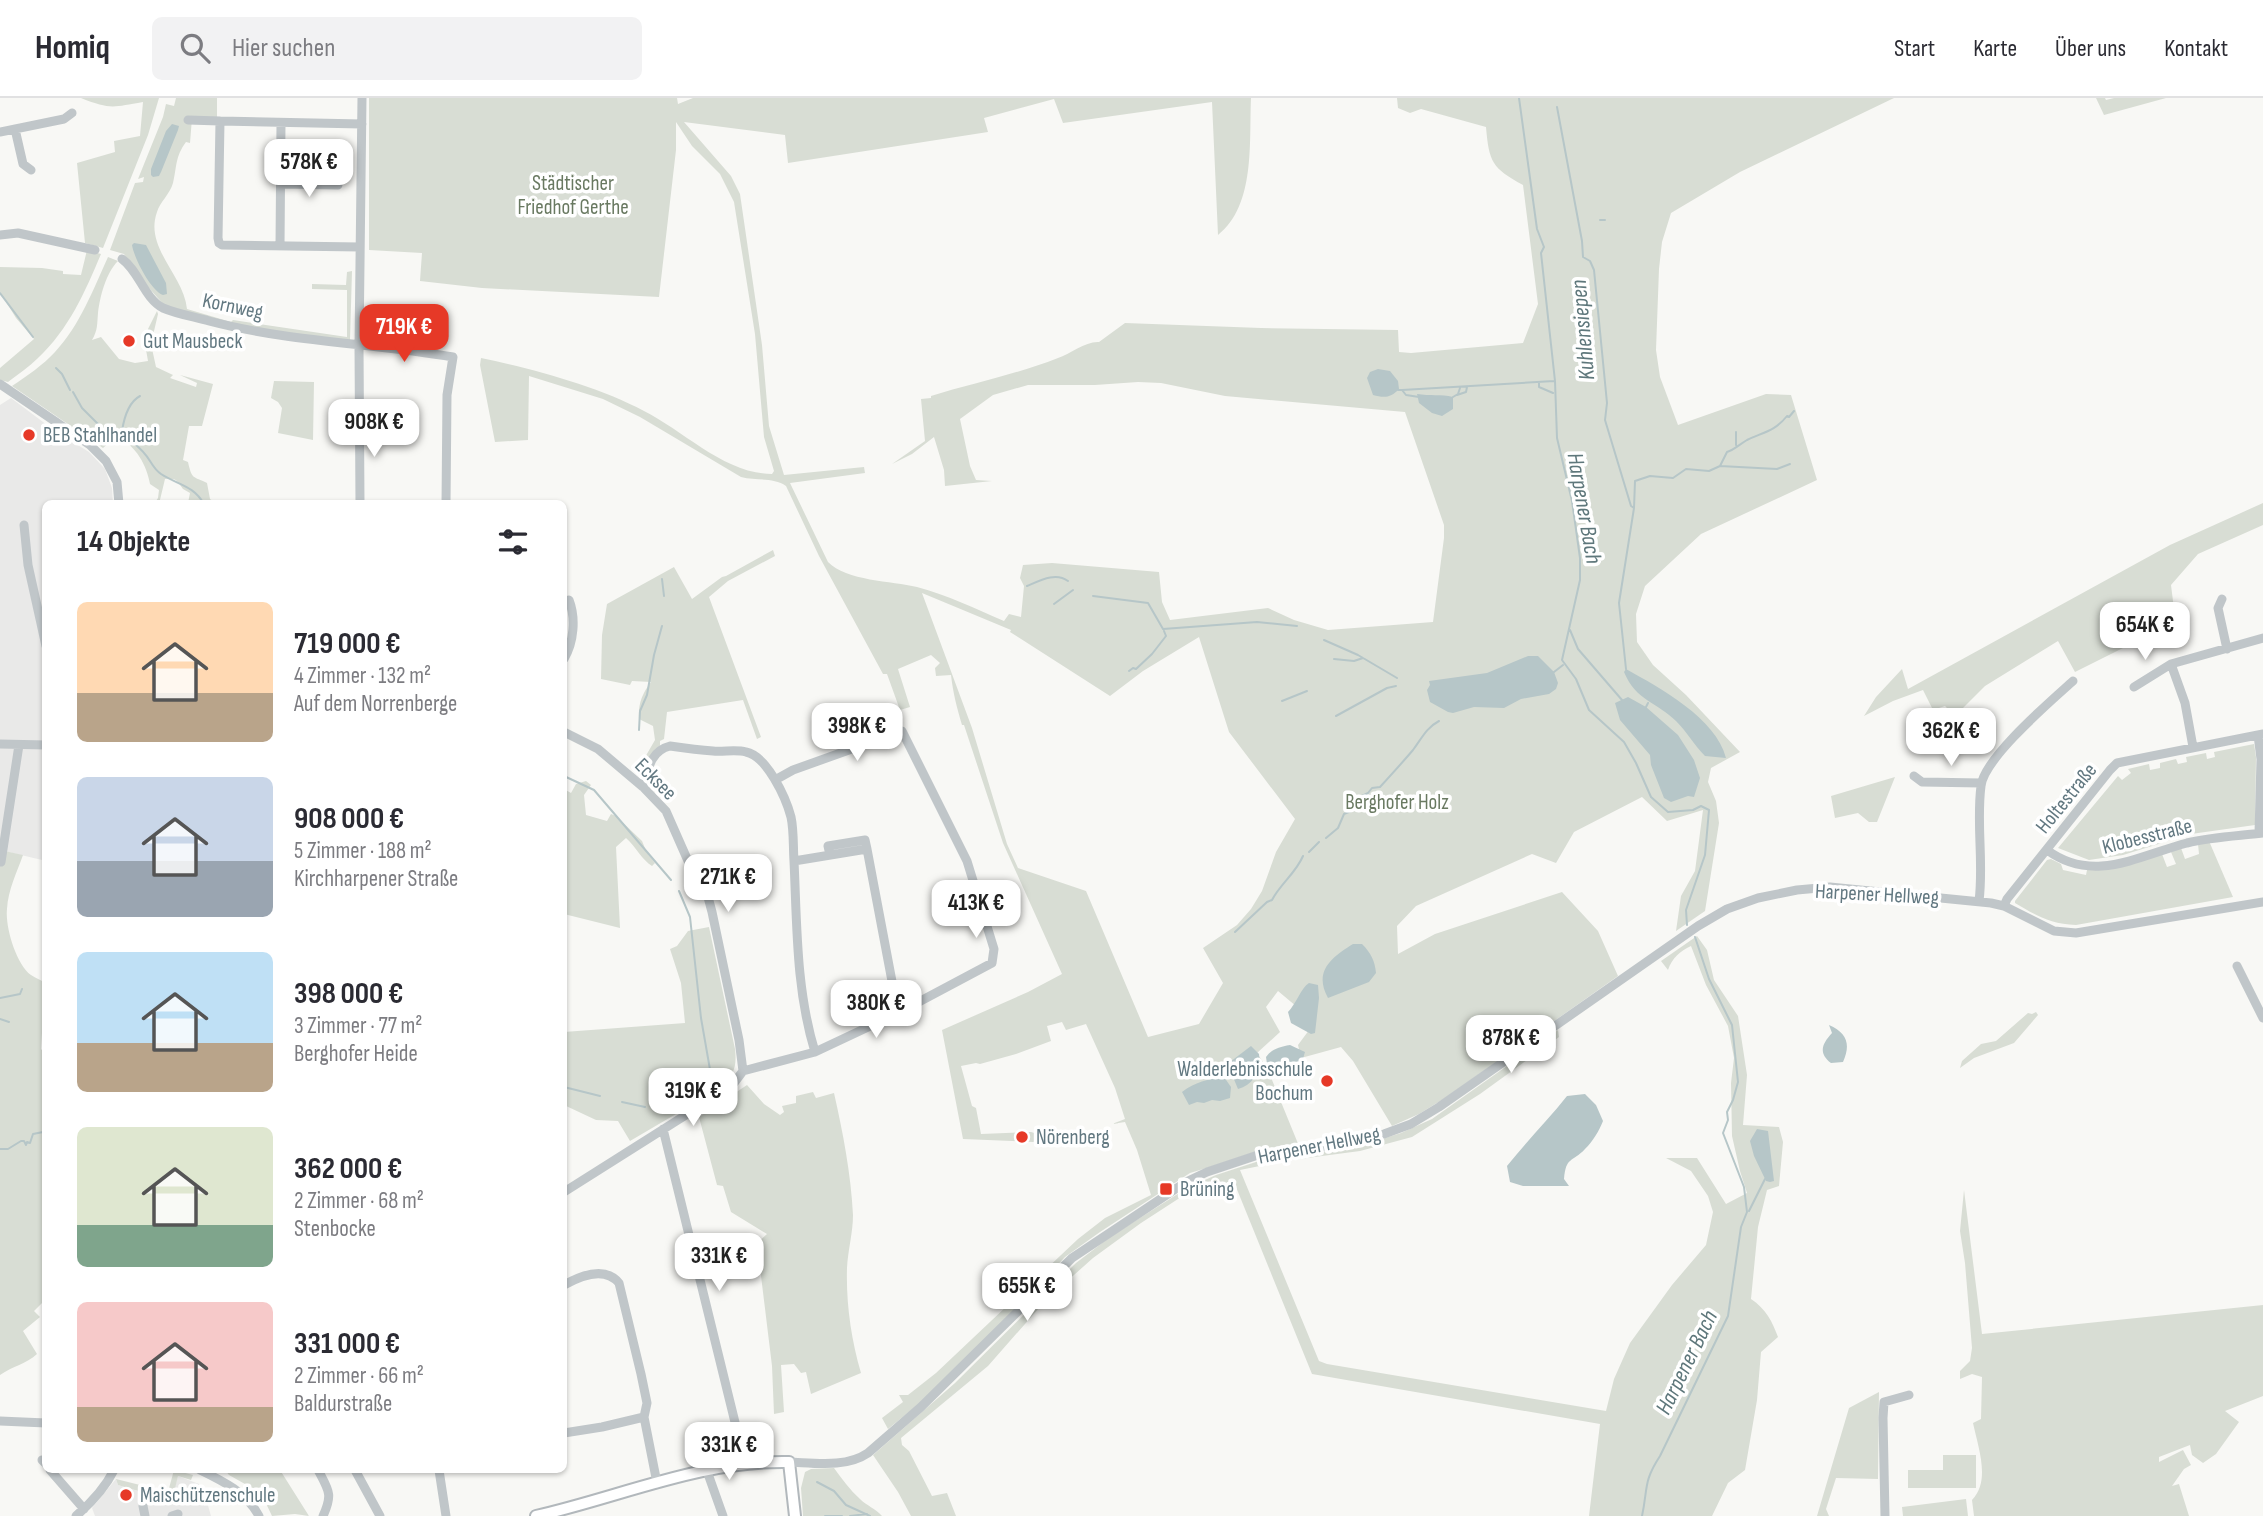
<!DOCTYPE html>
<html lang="de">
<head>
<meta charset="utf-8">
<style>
	body { margin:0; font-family:"Sofia Sans Condensed",sans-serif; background:#f2f2f3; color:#2b2b33; height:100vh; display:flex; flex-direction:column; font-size:26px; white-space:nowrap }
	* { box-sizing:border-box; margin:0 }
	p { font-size:23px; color:#7c7c81 }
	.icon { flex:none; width:38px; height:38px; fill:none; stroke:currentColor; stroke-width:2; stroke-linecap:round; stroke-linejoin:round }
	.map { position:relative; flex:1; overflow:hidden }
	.sheet { position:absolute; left:42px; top:402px; width:525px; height:973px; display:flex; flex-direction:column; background:#fff; border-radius:10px; box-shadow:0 2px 5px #0004 }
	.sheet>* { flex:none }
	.price { position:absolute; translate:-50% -60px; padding:0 16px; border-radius:14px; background:#fff; color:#222; font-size:23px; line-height:46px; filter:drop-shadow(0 2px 4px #0008) }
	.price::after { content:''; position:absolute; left:50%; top:42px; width:21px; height:16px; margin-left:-10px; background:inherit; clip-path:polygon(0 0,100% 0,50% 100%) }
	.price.current { background:#e63927; color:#fff }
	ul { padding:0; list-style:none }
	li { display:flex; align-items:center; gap:21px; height:175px; padding:0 35px }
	li span { display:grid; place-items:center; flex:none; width:196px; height:140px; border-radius:10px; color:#555 }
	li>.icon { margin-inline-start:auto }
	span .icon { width:84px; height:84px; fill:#fffc; stroke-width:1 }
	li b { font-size:30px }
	h2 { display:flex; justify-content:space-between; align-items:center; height:84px; padding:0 35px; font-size:30px }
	header { display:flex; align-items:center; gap:42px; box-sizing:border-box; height:98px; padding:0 35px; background:#fff; border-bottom:2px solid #e1e1e2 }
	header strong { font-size:33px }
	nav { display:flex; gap:38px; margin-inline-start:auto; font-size:24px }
	.search { width:490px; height:63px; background:#f2f2f3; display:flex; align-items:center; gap:18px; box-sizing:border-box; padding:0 24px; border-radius:10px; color:#7c7c81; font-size:26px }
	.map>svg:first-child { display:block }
	.built { fill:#e9e9e8 }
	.green { fill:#d8ddd4; fill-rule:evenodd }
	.water { fill:#b6c6c8 }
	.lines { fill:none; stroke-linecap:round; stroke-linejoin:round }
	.stream { stroke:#b6c6c8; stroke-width:2 }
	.major-casing { stroke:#b2b8bc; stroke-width:14 }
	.minor { stroke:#c0c6c9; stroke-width:9 }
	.major { stroke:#fff; stroke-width:10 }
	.poi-dot { fill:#e63927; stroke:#fff; stroke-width:2.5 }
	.labels { text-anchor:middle; stroke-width:7; stroke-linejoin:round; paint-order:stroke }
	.park-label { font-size:21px; fill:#697961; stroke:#fff }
	.street-label { font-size:21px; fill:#627881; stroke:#fff }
	.poi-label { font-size:21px; fill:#627881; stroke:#fff; text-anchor:start }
	.water-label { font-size:23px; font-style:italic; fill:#5e777b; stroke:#fff }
</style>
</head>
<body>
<header>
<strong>Homiq</strong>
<div class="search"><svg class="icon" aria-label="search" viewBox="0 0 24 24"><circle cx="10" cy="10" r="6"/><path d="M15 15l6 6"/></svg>Hier suchen</div>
<nav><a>Start</a><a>Karte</a><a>Über uns</a><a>Kontakt</a></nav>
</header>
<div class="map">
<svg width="2263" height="1418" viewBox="0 0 2263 1418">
	<rect width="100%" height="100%" fill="#f8f8f5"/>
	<path class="built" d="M11,300L55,333L89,354L105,371L112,390L113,406H46L45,762H42L0,752V307Z
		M178,1378L199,1386L200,1390H203L211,1418H95L92,1410L116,1381L118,1387L171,1403Z"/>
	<path class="green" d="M81,0H159L148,37L103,150L85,145L77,65L115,54L114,43L140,38L143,4C113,9 111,12 81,0Z
		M176,0H217V20H192L190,45L186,44C175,59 177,68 173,85C170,96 160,104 157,114C144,150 184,177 187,211L231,224L233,222L347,239V192L312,191V186L346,187L347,174L352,173L350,242L348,244L231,226L164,207L141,181L124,156L110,152L135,85L143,84L144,79L138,81L163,19L166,6L174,8Z
		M369,0H677L678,6L693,0H1251C1249,43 1256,107 1218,137L1212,4L1063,25L1054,1L984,20L988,34L788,65L785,37L684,24L731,78L740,96L762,247L769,328L784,377L864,369L865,375L790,385L828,464C846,483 892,483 917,489C947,497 976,511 1004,523L1009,516L1021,519L1024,488L1020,480L1023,467L1052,465L1159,474L1162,504L1170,522L1268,510L1294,522L1328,532L1433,524L1444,440V427L1405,314L1225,298L1161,285L1138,284L1095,287H1028L993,297L960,321L970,368L976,382L992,383L945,388L944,372L934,339L912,356L892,366L925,343L921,301L931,300V298C973,285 1017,276 1058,260C1070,256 1086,243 1099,244L1125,225L1261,230L1398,232L1399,254L1411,255L1523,245L1538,206L1523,87C1492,70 1489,64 1486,29L1421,11L1410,15L1398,10L1397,0H1894L1740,74L1671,115L1662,144L1659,171L1656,252L1660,279L1678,327L1766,296L1791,297L1817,382L1701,436L1645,488L1636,516L1637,544L1653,567L1686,597L1740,654L1711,670L1708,684L1716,703L1719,725L1705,813L1676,833L1681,798L1695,773L1703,712L1667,723L1642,699L1574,734L1556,765L1532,756L1416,808L1397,828L1398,856L1435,836L1562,794L1598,833L1618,878L1445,1000L1419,1016L1392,1028L1353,963L1341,949L1301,960L1298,947L1315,924L1278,893L1266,909L1280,934L1257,955L1263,964L1277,970L1270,977L1299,1048L1273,1050L1190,1075L1100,1134L1065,1159L1002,1226L932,1295L888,1331L882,1320L903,1304L899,1297H908L936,1275L1078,1141L1105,1120L1151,1097L1137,1052L1125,1024L1112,1026L1125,1021L1115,990L1086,926L1066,932L1062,924L1047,928L1051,943L1016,956L980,966L976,965L961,968L972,1008L976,1010L981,1036L1031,1034L1048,1039L1033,1044L963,1041L942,932L1028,894L1062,876L1003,745L964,627H962C957,610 953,595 951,577L936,578L935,570L940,565L931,557L898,571L910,609L900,612L887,576H883L819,458L786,388C774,379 756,383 741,379L640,319L603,301L529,278L528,342L495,344L480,267L481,260C533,271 597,288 644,313C684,333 725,376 772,376L774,373L764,339L755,236L734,104L720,76L692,48L676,24V52L659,199L482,190L420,183L422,155L369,152ZM922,495L1011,532L1010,534L1110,598L1143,573L1199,539L1229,634L1295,721L1276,754L1262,793L1251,811L1237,827L1203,850L1223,885L1199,926L1148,939L1086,793L1018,770L1007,746L972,630Z
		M2096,0H2105L2106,2L2114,0H2166L2104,17Z
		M87,152L101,156C85,194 69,231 38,260C29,269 18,276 8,284L0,282V270L34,241L16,220L0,194V169L42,170L63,173V176L81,177Z
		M108,159L118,163C106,175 100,198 98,215C97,226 98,232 92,242L101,239L119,261L135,265L148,263L145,246L148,231L157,213L158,216L151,246L156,269L173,277L170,280L196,289L197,285L180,277L213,286L202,328H189L183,362L188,364C192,382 193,378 207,385L210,401L217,406L188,405L190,395L183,391C177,383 177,380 165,381L159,406H154L158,400L159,392L150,386C147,368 136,347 118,340L111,343L103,350L12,288C27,278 43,267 55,254C80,227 93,192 108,159Z
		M274,283L314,284L313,342L278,335L282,310L278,304L271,300Z
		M2263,405V427L2198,456L2171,487L2175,519L2127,548L2075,574L2058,543L1985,588L1955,618L1945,608L1933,612L1923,592L1893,603L1864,618L1876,599L1902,571L1908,591L2170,447Z
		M773,452L775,458L728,483L709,499L761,639L757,641L743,602L667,614L664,641L660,643V651L648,666L644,661L655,642L653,628L639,621C638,606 642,596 651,584L632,583L630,587L601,581L602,537L607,506L674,469L692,501L722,479L726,478Z
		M2254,646L2256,659L2255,727L2191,736L2123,757L2089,762L2058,750L2118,678L2122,682L2131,675L2128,671L2149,666L2150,672L2160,670V665L2176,661L2178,666L2187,664L2186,659L2206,655L2207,661L2215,659L2214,654Z
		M1895,679L1877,724H1869L1858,715L1835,720L1831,698Z
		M586,683L591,687L584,697L586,717L607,723L611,716L616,718L642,743L647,755L655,765L652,768C642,762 636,749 626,740L616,749L620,830L564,816V691L571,695L576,686Z
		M2209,743L2233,799L2076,827C2050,826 2037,818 2015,805V803L2047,762L2051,761L2061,766L2063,772L2086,777L2087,772L2109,771L2162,756L2167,769L2176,766L2171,754L2181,750L2185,761L2199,756L2198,746Z
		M0,752L23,757C17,774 8,792 7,811C5,828 16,866 31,877C35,880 41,882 46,885L45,935H42L41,951L46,957L45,1205L43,1204L34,1213L40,1219L23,1233L37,1256C26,1266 13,1268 0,1277Z
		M709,829L735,951C737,968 734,977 722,989L630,1043L618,1023L596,1022L564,1007V934L685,925L681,885L670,851L677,848L688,833Z
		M1697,838L1707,852L1714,882L1738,918L1747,977L1743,1027L1779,1029L1783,1044L1779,1088L1767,1092L1758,1129L1751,1201C1766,1211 1772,1223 1778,1239L1761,1254L1757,1302L1745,1372L1728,1385L1712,1418H1589L1600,1326L1312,1276L1236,1089L1204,1101L1195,1090L1141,1125L1093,1160L1046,1202L988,1268L901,1340L902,1347L909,1353L932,1398L947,1395L956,1418H911L898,1394L873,1357L955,1285L1076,1165L1110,1139L1187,1090L1216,1077L1259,1063L1357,1049L1401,1035L1432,1021L1558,932L1559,939L1480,996L1412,1039L1360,1053L1284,1063L1240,1072L1319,1263L1327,1266L1606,1313L1614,1281L1630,1245L1672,1187L1706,1147L1713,1114L1708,1098L1691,1073L1666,1060H1697L1726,1106L1747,1095L1740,1073L1732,1038L1731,985L1734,960L1728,928L1706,887L1691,848C1680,853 1672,860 1668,872L1661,863Z
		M2036,914L2038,917L2014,945L1974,960L1960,970L1962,963L1981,946L1996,943L2028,915L2032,916Z
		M747,987L764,1006L780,1017L784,1014L782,1008L796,1005V998L813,994L816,1000L834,995C843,1035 851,1076 853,1117C853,1134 848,1152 847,1170C846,1205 851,1241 861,1275L811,1296L806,1274L801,1275L794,1266L781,1267L784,1314L774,1316L772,1268L757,1145L767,1136L731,1114L723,1088L717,1087L699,1019Z
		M1964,1092L1982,1236L2263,1207V1298L2225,1313L2239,1324L2216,1356L2203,1365L2192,1357L2190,1347L2159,1359V1364L2183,1352L2191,1367L2184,1371L2172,1388L2179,1386L2189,1418H1974L1972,1402C1991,1383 1978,1349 1973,1325L1981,1321L1982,1279L1972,1276L1960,1281V1273L1970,1263L1972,1250L1965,1165L1960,1133Z
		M1879,1294L1878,1381L1836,1380L1826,1411L1829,1418H1817L1849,1310Z
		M1943,1357H1976V1390H1908V1372H1943Z
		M834,1370C842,1381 850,1392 860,1401C867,1408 875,1410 882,1418H803L801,1390L805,1374L811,1371Z
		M174,1372L193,1377L191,1382L178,1378L172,1403L118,1387L116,1381L168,1394Z
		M225,1372H280L309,1418L295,1416L272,1418L261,1395L229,1377Z
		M1966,1401L1968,1418H1903L1902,1409Z"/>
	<path class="water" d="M172,26L179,28L178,32L161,74L159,78L153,79L151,77V71L166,33Z
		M134,145L146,147L166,185L167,196L163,197C151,193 134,160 132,147Z
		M1378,271L1390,273L1398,283L1399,291C1391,300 1384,300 1373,297L1367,280L1370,274Z
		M1417,296C1430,298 1441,296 1453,299V311L1442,318L1432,315L1419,305Z
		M1528,558H1538L1554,574L1558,585L1556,591L1549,596L1521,601L1504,610L1474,609L1453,615L1448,614L1430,604L1427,592L1430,587L1429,583L1487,575Z
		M1626,571C1660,590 1716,620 1726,660L1705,658C1694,647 1687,634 1676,623C1657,604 1636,603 1624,574Z
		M1628,599L1646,609L1678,637L1694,662L1700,680L1694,699L1688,698L1671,704L1664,700L1651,667L1650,657L1620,622L1615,605Z
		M1353,846H1362C1371,855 1375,863 1376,875L1369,884L1328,900C1313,873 1332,859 1353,846Z
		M1309,885L1318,887L1319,900L1315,935L1311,936L1291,925L1288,914C1296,906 1301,890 1309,885Z
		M1829,927C1847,935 1851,946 1843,964L1831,965C1818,955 1822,946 1832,935Z
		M1290,947L1305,954L1302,964L1293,970L1267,966L1266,959C1272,951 1279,949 1290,947Z
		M1251,948L1259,956C1261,972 1254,987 1238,991L1228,967L1230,964Z
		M1224,979L1231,989L1230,1000L1220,1003L1212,1002L1204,1005L1197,1004L1189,1007L1182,994C1195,984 1208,981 1224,979Z
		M1585,996L1596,1007L1603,1023C1599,1033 1593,1043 1585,1051C1572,1065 1566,1058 1564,1081L1569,1088H1523L1510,1084L1507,1068C1526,1044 1548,1022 1567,998Z
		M1757,1031L1768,1033L1774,1083L1770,1084L1766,1083L1754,1058L1750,1043Z"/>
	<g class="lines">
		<path class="stream" d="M1519,0L1537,131L1544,149L1541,155L1555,283L1557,340L1572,403L1580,460V482L1562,562L1576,581L1589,612L1624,644L1636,665L1651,699L1668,714L1693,712L1701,708L1709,712L1705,757L1686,812L1687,827
			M1557,9L1582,143L1583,159L1590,163L1594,172L1607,305L1605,322L1631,408L1634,410
			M1600,122H1605
			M0,195L33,239
			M56,270L62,276L70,292
			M1539,285V289L1553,295
			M1398,292H1402L1406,297L1419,299
			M1402,292L1554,283
			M73,294L82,310L104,332C109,332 115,330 120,333C123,335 141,351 144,355C151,362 152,370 161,376C178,387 193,387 204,406
			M1457,297L1466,294L1467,289
			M1453,299L1458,296L1460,290
			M122,333C124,320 129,304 140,298
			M1736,334V347
			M1720,368L1777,371L1790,366
			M662,481L664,498
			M1027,488C1041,482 1056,474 1068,483
			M1093,498L1148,505L1163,531L1257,524L1297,528
			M1054,506L1073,492
			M1570,532L1578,551L1622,602
			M1324,542L1358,557L1397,580
			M1334,561L1354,563L1363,560
			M1626,571L1619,505L1634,410L1635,383L1650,378L1673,380L1686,371L1709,373L1720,368L1727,354C1734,352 1740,346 1747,342C1764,334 1775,333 1787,318L1789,319L1794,313
			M1129,573L1133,570L1136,571L1152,556L1166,538L1164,533
			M1554,574L1563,567
			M1282,603L1307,593
			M1646,609L1648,605
			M1336,618L1387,590L1396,588
			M639,632L640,613L647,597L654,557L662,528
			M564,678L594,692L671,782
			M1326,740L1338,730L1344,716L1351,713L1362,698L1368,695L1372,690L1380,689C1391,677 1402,665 1413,652C1422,640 1426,630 1439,623
			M1309,754L1319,744
			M679,793L690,819L701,920L712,983
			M1235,834L1267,804L1272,802C1280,786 1296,775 1303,758
			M0,900L20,896L22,891
			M0,921L9,924
			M564,989L600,998
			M692,995H699
			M622,1004L645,1009
			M652,1008L666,1006L684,998
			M0,1051H8L21,1043H24L26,1047L27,1044L30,1045L33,1036L43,1034L46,1029
			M1749,1113L1765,1081
			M817,1384L834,1393L846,1407L870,1418
			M825,1418H842
			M850,1418L867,1416
			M1642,1418C1648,1390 1643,1384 1660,1358L1728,1218L1741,1129L1747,1114L1744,1089L1723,1035L1728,1022L1727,1014L1733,1002L1738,984L1732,927L1709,881L1695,839"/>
		<defs>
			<path id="major" d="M536,1418C620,1399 702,1362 789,1364L795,1418"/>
		</defs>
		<use href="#major" class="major-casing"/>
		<path class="minor" d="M188,22L220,23
			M15,31L23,66L31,72
			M0,34L64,21L72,15
			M281,86L338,87
			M0,137L18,135L95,152
			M280,148L281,25
			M360,149L222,147L219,145L218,140L220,23L362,26
			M122,161C139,173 144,200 163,210C177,216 195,219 209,223C289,244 372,245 453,259L447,297L446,406
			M0,286L90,347L106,363L117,384L119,406
			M360,406L359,248L362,0
			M24,427L28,467L46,548
			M2222,501L2218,510L2227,551
			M564,561C574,544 576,520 569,502
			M2171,566L2185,605L2193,649
			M2134,589L2171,566L2263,540
			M564,634L598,651L643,689L666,713L692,772L708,799L712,814L739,942L743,973L734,985L708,1003L564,1094
			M2258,637L2261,661L2259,735
			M0,646L46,647
			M1914,678L1922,684L1981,685
			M643,689C648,672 650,653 670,648C684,650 699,652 713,653C724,654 736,651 746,654C767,658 786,700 791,719C794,733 793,749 794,763
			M2047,752C2093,786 2138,758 2187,745C2212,739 2238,738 2263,735
			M830,757L828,748L865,742L867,751
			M1,764L19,647
			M1979,803C1984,765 1976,726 1981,688C1984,660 2051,603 2073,583
			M2004,808L2007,801L2110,672L2117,665L2263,636
			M2237,868L2263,920
			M815,954C796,892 797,827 794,763L867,751L898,915
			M743,973L815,954L898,915L992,865L994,851L967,763L902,633L793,672L775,682
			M663,1031L745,1365
			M564,1187C580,1178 605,1168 619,1185L641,1276L647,1305L644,1319L657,1385
			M0,1323L46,1325
			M564,1335L602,1329L644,1319
			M42,1362L46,1366
			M789,1364C815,1365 846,1370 868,1355L921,1309L1072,1160L1186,1084L1207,1074L1261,1056L1349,1046L1384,1036L1411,1026L1439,1009L1698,828L1727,811L1758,800L1797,792L1830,789L1991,805L2004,808L2054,833L2076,835L2263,804
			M50,1372L84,1411
			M200,1372C223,1383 247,1395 259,1418
			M318,1372C329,1393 333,1396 323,1418
			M355,1372L380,1418
			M439,1372L446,1418
			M707,1373L723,1418
			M143,1408L145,1418
			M76,1418C91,1405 105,1390 114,1372
			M172,1418L178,1416
			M1885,1418L1883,1320L1884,1304L1909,1297"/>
		<use href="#major" class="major"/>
	</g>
	<g class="poi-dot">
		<circle cx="129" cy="243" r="7"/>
		<circle cx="29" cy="337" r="7"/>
		<circle cx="1327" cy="983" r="7"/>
		<circle cx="1022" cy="1039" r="7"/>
		<rect x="1159" y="1084" width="14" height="14" rx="3.5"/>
		<circle cx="126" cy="1397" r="7"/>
	</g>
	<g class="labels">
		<g class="park-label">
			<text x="573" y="92">Städtischer<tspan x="573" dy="24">Friedhof Gerthe</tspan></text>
			<text x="1397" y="711">Berghofer Holz</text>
		</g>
		<g class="street-label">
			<text transform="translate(233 208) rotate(12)" y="7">Kornweg</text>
			<text transform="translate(656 681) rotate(45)" y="7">Ecksee</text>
			<text transform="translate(2066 700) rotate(-51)" y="7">Holtestraße</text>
			<text transform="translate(2147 738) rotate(-14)" y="7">Klobesstraße</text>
			<text transform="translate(1877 796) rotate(3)" y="7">Harpener Hellweg</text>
			<text transform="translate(1319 1047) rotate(-11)" y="7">Harpener Hellweg</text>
		</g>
		<g class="poi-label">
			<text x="143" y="250">Gut Mausbeck</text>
			<text x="43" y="344">BEB Stahlhandel</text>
			<text x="1313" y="978" text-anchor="end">Walderlebnisschule<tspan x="1313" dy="24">Bochum</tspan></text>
			<text x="1036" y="1046">Nörenberg</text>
			<text x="1180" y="1098">Brüning</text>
			<text x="140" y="1404">Maischützenschule</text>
		</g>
		<g class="water-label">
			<text transform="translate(1582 232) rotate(-95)" y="8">Kuhlensiepen</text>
			<text transform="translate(1585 410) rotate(80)" y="8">Harpener Bach</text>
			<text transform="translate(1686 1264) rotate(-64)" y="8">Harpener Bach</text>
		</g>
	</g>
</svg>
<b class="price" style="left:309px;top:101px">578K €</b>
<b class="price current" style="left:404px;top:266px">719K €</b>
<b class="price" style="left:374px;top:361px">908K €</b>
<b class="price" style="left:2145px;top:564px">654K €</b>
<b class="price" style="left:857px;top:665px">398K €</b>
<b class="price" style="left:1951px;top:670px">362K €</b>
<b class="price" style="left:728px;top:816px">271K €</b>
<b class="price" style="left:976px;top:842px">413K €</b>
<b class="price" style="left:876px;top:942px">380K €</b>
<b class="price" style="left:1511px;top:977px">878K €</b>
<b class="price" style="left:693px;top:1030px">319K €</b>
<b class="price" style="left:719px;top:1195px">331K €</b>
<b class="price" style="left:1027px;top:1225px">655K €</b>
<b class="price" style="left:729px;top:1384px">331K €</b>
<section class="sheet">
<h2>14 Objekte<svg class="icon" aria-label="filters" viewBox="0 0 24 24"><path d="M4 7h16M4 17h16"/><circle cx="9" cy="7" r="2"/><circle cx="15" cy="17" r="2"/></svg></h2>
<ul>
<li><span style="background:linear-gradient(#ffd9b3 65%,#b9a48a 0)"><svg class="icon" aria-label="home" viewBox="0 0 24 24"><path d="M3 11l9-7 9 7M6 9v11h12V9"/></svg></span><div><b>719 000 €</b><p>4 Zimmer · 132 m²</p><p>Auf dem Norrenberge</p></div></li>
<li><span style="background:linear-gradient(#c9d6e8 60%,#9aa5b1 0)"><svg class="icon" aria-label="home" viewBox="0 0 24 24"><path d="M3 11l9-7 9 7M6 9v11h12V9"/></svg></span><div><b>908 000 €</b><p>5 Zimmer · 188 m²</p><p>Kirchharpener Straße</p></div></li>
<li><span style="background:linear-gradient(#bfe0f5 65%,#b9a48a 0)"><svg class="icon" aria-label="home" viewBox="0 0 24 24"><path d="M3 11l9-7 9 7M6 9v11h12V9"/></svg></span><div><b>398 000 €</b><p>3 Zimmer · 77 m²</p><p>Berghofer Heide</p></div></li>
<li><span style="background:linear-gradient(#dfe7d0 70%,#7fa58c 0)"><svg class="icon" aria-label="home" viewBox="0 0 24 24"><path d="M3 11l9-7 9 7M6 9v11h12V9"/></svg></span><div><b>362 000 €</b><p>2 Zimmer · 68 m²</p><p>Stenbocke</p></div></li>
<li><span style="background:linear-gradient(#f6c9c9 75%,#b9a48a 0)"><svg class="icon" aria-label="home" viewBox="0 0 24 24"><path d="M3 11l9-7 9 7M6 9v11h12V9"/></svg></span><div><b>331 000 €</b><p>2 Zimmer · 66 m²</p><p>Baldurstraße</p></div></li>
</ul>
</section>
</div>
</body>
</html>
